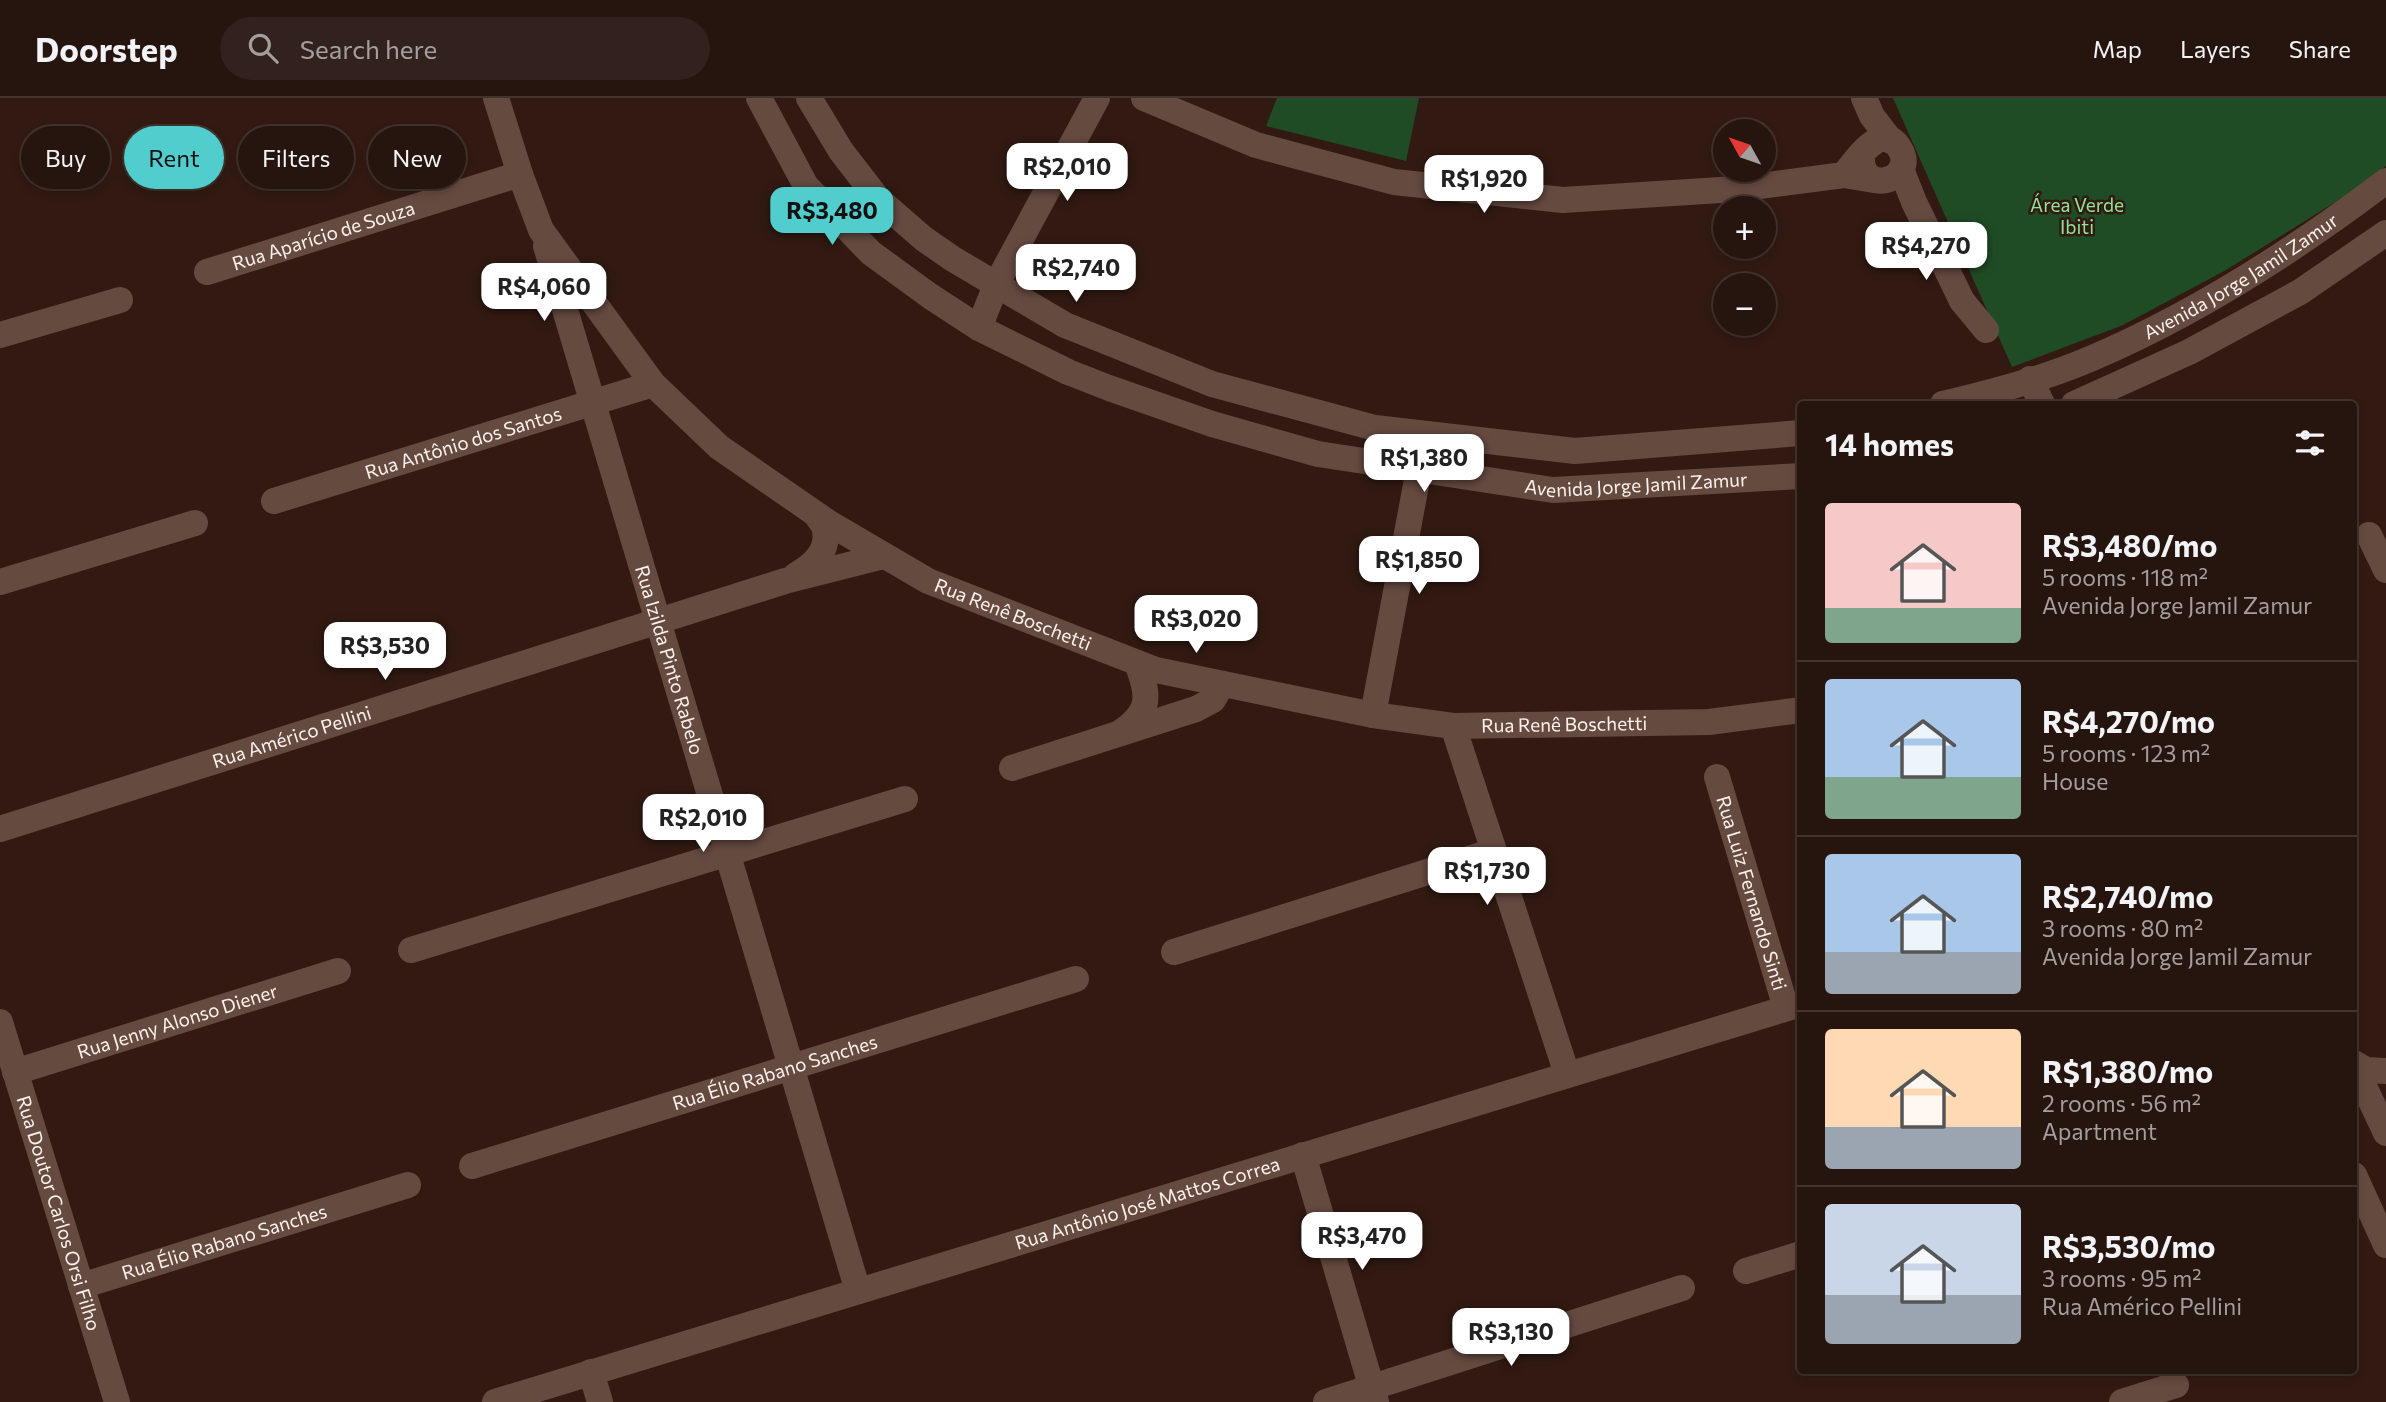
<!DOCTYPE html>
<html lang="en">
<head>
<meta charset="utf-8">
<style>
	body { margin:0; font-family:Commissioner,sans-serif; background:#32211c; color:#f1f3f6; height:100vh; display:flex; flex-direction:column; font-size:26px; white-space:nowrap }
	* { box-sizing:border-box; margin:0 }
	p { font-size:23px; color:#a49e9e }
	.icon { flex:none; width:38px; height:38px; fill:none; stroke:currentColor; stroke-width:2; stroke-linecap:round; stroke-linejoin:round }
	.map { position:relative; flex:1; overflow:hidden }
	.panel { position:absolute; left:1797px; top:303px; width:560px; height:973px; display:flex; flex-direction:column; background:#26140e; border-radius:7px; box-shadow:0 4px 10px #0003,0 0 0 2px #42332e }
	.panel>* { flex:none }
	.top-card { position:absolute; left:21px; top:28px; width:665px; height:63px; display:flex; gap:14px }
	.needle { width:46px; rotate:310deg }
	.fabs { position:absolute; left:1713px; top:21px; display:grid; gap:14px }
	.fabs a { display:grid; place-items:center; width:63px; height:63px; border-radius:50%; background:#26140e; box-shadow:0 4px 10px #0003,0 0 0 2px #42332e; font-size:35px }
	.price { position:absolute; translate:-50% -60px; padding:0 16px; border-radius:14px; background:#fff; color:#222; font-size:23px; line-height:46px; filter:drop-shadow(0 2px 4px #0008) }
	.price::after { content:''; position:absolute; left:50%; top:42px; width:21px; height:16px; margin-left:-10px; background:inherit; clip-path:polygon(0 0,100% 0,50% 100%) }
	.price.selected { background:#52cdce; color:#111 }
	ul { padding:0; list-style:none }
	li { display:flex; align-items:center; gap:21px; height:175px; padding:0 28px }
	li+li { border-top:2px solid #42332e }
	li span { display:grid; place-items:center; flex:none; width:196px; height:140px; border-radius:7px; color:#555 }
	li>.icon { margin-inline-start:auto }
	span .icon { width:84px; height:84px; fill:#fffc; stroke-width:1 }
	li b { font-size:30px }
	h2 { display:flex; justify-content:space-between; align-items:center; height:84px; padding:0 28px; font-size:30px }
	.tag { padding:0 24px; border-radius:32px; background:#26140e; box-shadow:0 4px 10px #0003,0 0 0 2px #42332e; font-size:24px; line-height:63px }
	.tag.selected { background:#52cdce; color:#111 }
	header { display:flex; align-items:center; gap:42px; box-sizing:border-box; height:98px; padding:0 35px; background:#26140e; border-bottom:2px solid #42332e }
	header strong { font-size:33px }
	nav { display:flex; gap:38px; margin-inline-start:auto; font-size:24px }
	.search { width:490px; height:63px; background:#32211c; display:flex; align-items:center; gap:18px; box-sizing:border-box; padding:0 24px; border-radius:38px; color:#a49e9e; font-size:26px }
	.map>svg:first-child { display:block }
	.green { fill:#204c25 }
	.lines { fill:none; stroke-linecap:round; stroke-linejoin:round }
	.minor { stroke:#654a40; stroke-width:26 }
	.labels { text-anchor:middle; stroke-width:5; stroke-linejoin:round; paint-order:stroke }
	.park-label { font-size:19px; fill:#8de695; stroke:#321a12 }
	.street-label { font-size:19px; fill:#fef0eb; stroke:#321a12 }
</style>
</head>
<body>
<header>
<strong>Doorstep</strong>
<div class="search"><svg class="icon" aria-label="search" viewBox="0 0 24 24"><circle cx="10" cy="10" r="6"/><path d="M15 15l6 6"/></svg>Search here</div>
<nav><a>Map</a><a>Layers</a><a>Share</a></nav>
</header>
<div class="map">
<svg width="2386" height="1304" viewBox="0 0 2386 1304">
	<rect width="100%" height="100%" fill="#321a12"/>
	<path class="green" d="M1277,0H1419L1406,63L1266,28Z
		M1893,0H2386V68L2345,98L2226,172L2123,227L2012,269Z"/>
	<g class="lines">
		<g class="minor">
			<path id="s1" d="M496,0L520,76L541,132L653,286L719,349L829,425L928,483L1156,572L1373,617L1453,628L1709,624L1801,612"/>
			<path id="s2" d="M759,0L806,88L871,155L930,198L979,230L1068,274L1109,290L1212,326L1318,356L1553,392L1801,378"/>
			<path d="M809,0L841,53L878,101L924,141L953,161L1065,227L1212,286L1375,330L1575,353L1801,335"/>
			<path d="M1144,0L1256,47L1394,84L1563,102L1736,91L1844,77L1874,82"/>
			<path d="M1864,0L1872,18L1891,43"/>
			<path d="M1901,71L1914,104L1962,203L1986,232"/>
			<path d="M1844,77C1855,63 1884,19 1901,53C1916,83 1858,100 1862,55"/>
			<path id="s3" d="M546,148L858,1193"/>
			<path id="s4" d="M207,174L520,76"/>
			<path d="M979,230L996,187L1097,0"/>
			<path d="M0,237L120,202"/>
			<path d="M2030,281L2042,306"/>
			<path id="s5" d="M1943,306C1993,294 2043,281 2090,261C2196,216 2295,152 2386,83"/>
			<path d="M2074,306L2189,254L2300,194L2386,135"/>
			<path id="s6" d="M274,403L653,286"/>
			<path d="M2369,437L2386,472"/>
			<path d="M796,477C812,468 829,454 825,433C825,428 820,422 817,418"/>
			<path d="M0,484L195,425"/>
			<path d="M1373,617L1419,371"/>
			<path d="M1453,628L1567,976"/>
			<path d="M1121,634C1152,613 1149,597 1137,565"/>
			<path d="M1012,670L1196,611L1213,602L1222,586"/>
			<path id="s7" d="M1717,679L1786,910"/>
			<path id="s8" d="M0,731L785,483L884,458"/>
			<path d="M411,852L905,701"/>
			<path d="M1174,854L1494,753"/>
			<path id="s9" d="M0,924L117,1304"/>
			<path d="M2354,965L2366,972L2386,973"/>
			<path d="M2354,967L2386,1035"/>
			<path id="s10" d="M15,974L338,873"/>
			<path d="M1303,1057L1376,1304"/>
			<path id="s11" d="M472,1068L1076,881"/>
			<path d="M2354,1077L2386,1147"/>
			<path d="M1746,1173L1801,1156"/>
			<path id="s12" d="M81,1188L408,1087"/>
			<path d="M591,1274L600,1304"/>
			<path id="s13" d="M495,1304L1801,906"/>
			<path d="M1326,1304L1682,1190"/>
			<path d="M2122,1304L2176,1287"/>
		</g>
	</g>
	<g class="labels">
		<g class="park-label">
			<text x="2077" y="114">Área Verde<tspan x="2077" dy="22">Ibiti</tspan></text>
		</g>
		<g class="street-label">
			<text dy="7" stroke="none"><textPath href="#s4" startOffset="122">Rua Aparício de Souza</textPath></text>
			<text dy="7" stroke="none"><textPath href="#s5" startOffset="326">Avenida Jorge Jamil Zamur</textPath></text>
			<text dy="7" stroke="none"><textPath href="#s6" startOffset="198">Rua Antônio dos Santos</textPath></text>
			<text dy="7" stroke="none"><textPath href="#s2" startOffset="1008">Avenida Jorge Jamil Zamur</textPath></text>
			<text dy="7" stroke="none"><textPath href="#s1" startOffset="761">Rua Renê Boschetti</textPath></text>
			<text dy="7" stroke="none"><textPath href="#s3" startOffset="432">Rua Izilda Pinto Rabelo</textPath></text>
			<text dy="7" stroke="none"><textPath href="#s1" startOffset="1328">Rua Renê Boschetti</textPath></text>
			<text dy="7" stroke="none"><textPath href="#s8" startOffset="306">Rua Américo Pellini</textPath></text>
			<text dy="7" stroke="none"><textPath href="#s7" startOffset="121">Rua Luiz Fernando Sinti</textPath></text>
			<text dy="7" stroke="none"><textPath href="#s10" startOffset="170">Rua Jenny Alonso Diener</textPath></text>
			<text dy="7" stroke="none"><textPath href="#s11" startOffset="317">Rua Élio Rabano Sanches</textPath></text>
			<text dy="7" stroke="none"><textPath href="#s13" startOffset="682">Rua Antônio José Mattos Correa</textPath></text>
			<text dy="7" stroke="none"><textPath href="#s9" startOffset="200">Rua Doutor Carlos Orsi Filho</textPath></text>
			<text dy="7" stroke="none"><textPath href="#s12" startOffset="150">Rua Élio Rabano Sanches</textPath></text>
		</g>
	</g>
</svg>
<div class="fabs">
<a><svg class="needle" viewBox="-14 -14 28 28"><path d="M0-13l5 13h-10z" fill="#e53935"/><path d="M0 13l5-13h-10z" fill="#a49e9e"/></svg></a>
<a>+</a>
<a>−</a>
</div>
<b class="price" style="left:1067px;top:105px">R$2,010</b>
<b class="price" style="left:1484px;top:117px">R$1,920</b>
<b class="price selected" style="left:832px;top:149px">R$3,480</b>
<b class="price" style="left:1926px;top:184px">R$4,270</b>
<b class="price" style="left:1076px;top:206px">R$2,740</b>
<b class="price" style="left:544px;top:225px">R$4,060</b>
<b class="price" style="left:1424px;top:396px">R$1,380</b>
<b class="price" style="left:1419px;top:498px">R$1,850</b>
<b class="price" style="left:1196px;top:557px">R$3,020</b>
<b class="price" style="left:385px;top:584px">R$3,530</b>
<b class="price" style="left:703px;top:756px">R$2,010</b>
<b class="price" style="left:1487px;top:809px">R$1,730</b>
<b class="price" style="left:1362px;top:1174px">R$3,470</b>
<b class="price" style="left:1511px;top:1270px">R$3,130</b>
<div class="top-card">
<a class="tag">Buy</a>
<a class="tag selected">Rent</a>
<a class="tag">Filters</a>
<a class="tag">New</a>
</div>
<section class="panel">
<h2>14 homes<svg class="icon" aria-label="filters" viewBox="0 0 24 24"><path d="M4 7h16M4 17h16"/><circle cx="9" cy="7" r="2"/><circle cx="15" cy="17" r="2"/></svg></h2>
<ul>
<li><span style="background:linear-gradient(#f6c9c9 75%,#7fa58c 0)"><svg class="icon" aria-label="home" viewBox="0 0 24 24"><path d="M3 11l9-7 9 7M6 9v11h12V9"/></svg></span><div><b>R$3,480/mo</b><p>5 rooms · 118 m²</p><p>Avenida Jorge Jamil Zamur</p></div></li>
<li><span style="background:linear-gradient(#a9c7e8 70%,#7fa58c 0)"><svg class="icon" aria-label="home" viewBox="0 0 24 24"><path d="M3 11l9-7 9 7M6 9v11h12V9"/></svg></span><div><b>R$4,270/mo</b><p>5 rooms · 123 m²</p><p>House</p></div></li>
<li><span style="background:linear-gradient(#a9c7e8 70%,#9aa5b1 0)"><svg class="icon" aria-label="home" viewBox="0 0 24 24"><path d="M3 11l9-7 9 7M6 9v11h12V9"/></svg></span><div><b>R$2,740/mo</b><p>3 rooms · 80 m²</p><p>Avenida Jorge Jamil Zamur</p></div></li>
<li><span style="background:linear-gradient(#ffd9b3 70%,#9aa5b1 0)"><svg class="icon" aria-label="home" viewBox="0 0 24 24"><path d="M3 11l9-7 9 7M6 9v11h12V9"/></svg></span><div><b>R$1,380/mo</b><p>2 rooms · 56 m²</p><p>Apartment</p></div></li>
<li><span style="background:linear-gradient(#c9d6e8 65%,#9aa5b1 0)"><svg class="icon" aria-label="home" viewBox="0 0 24 24"><path d="M3 11l9-7 9 7M6 9v11h12V9"/></svg></span><div><b>R$3,530/mo</b><p>3 rooms · 95 m²</p><p>Rua Américo Pellini</p></div></li>
</ul>
</section>
</div>
</body>
</html>
